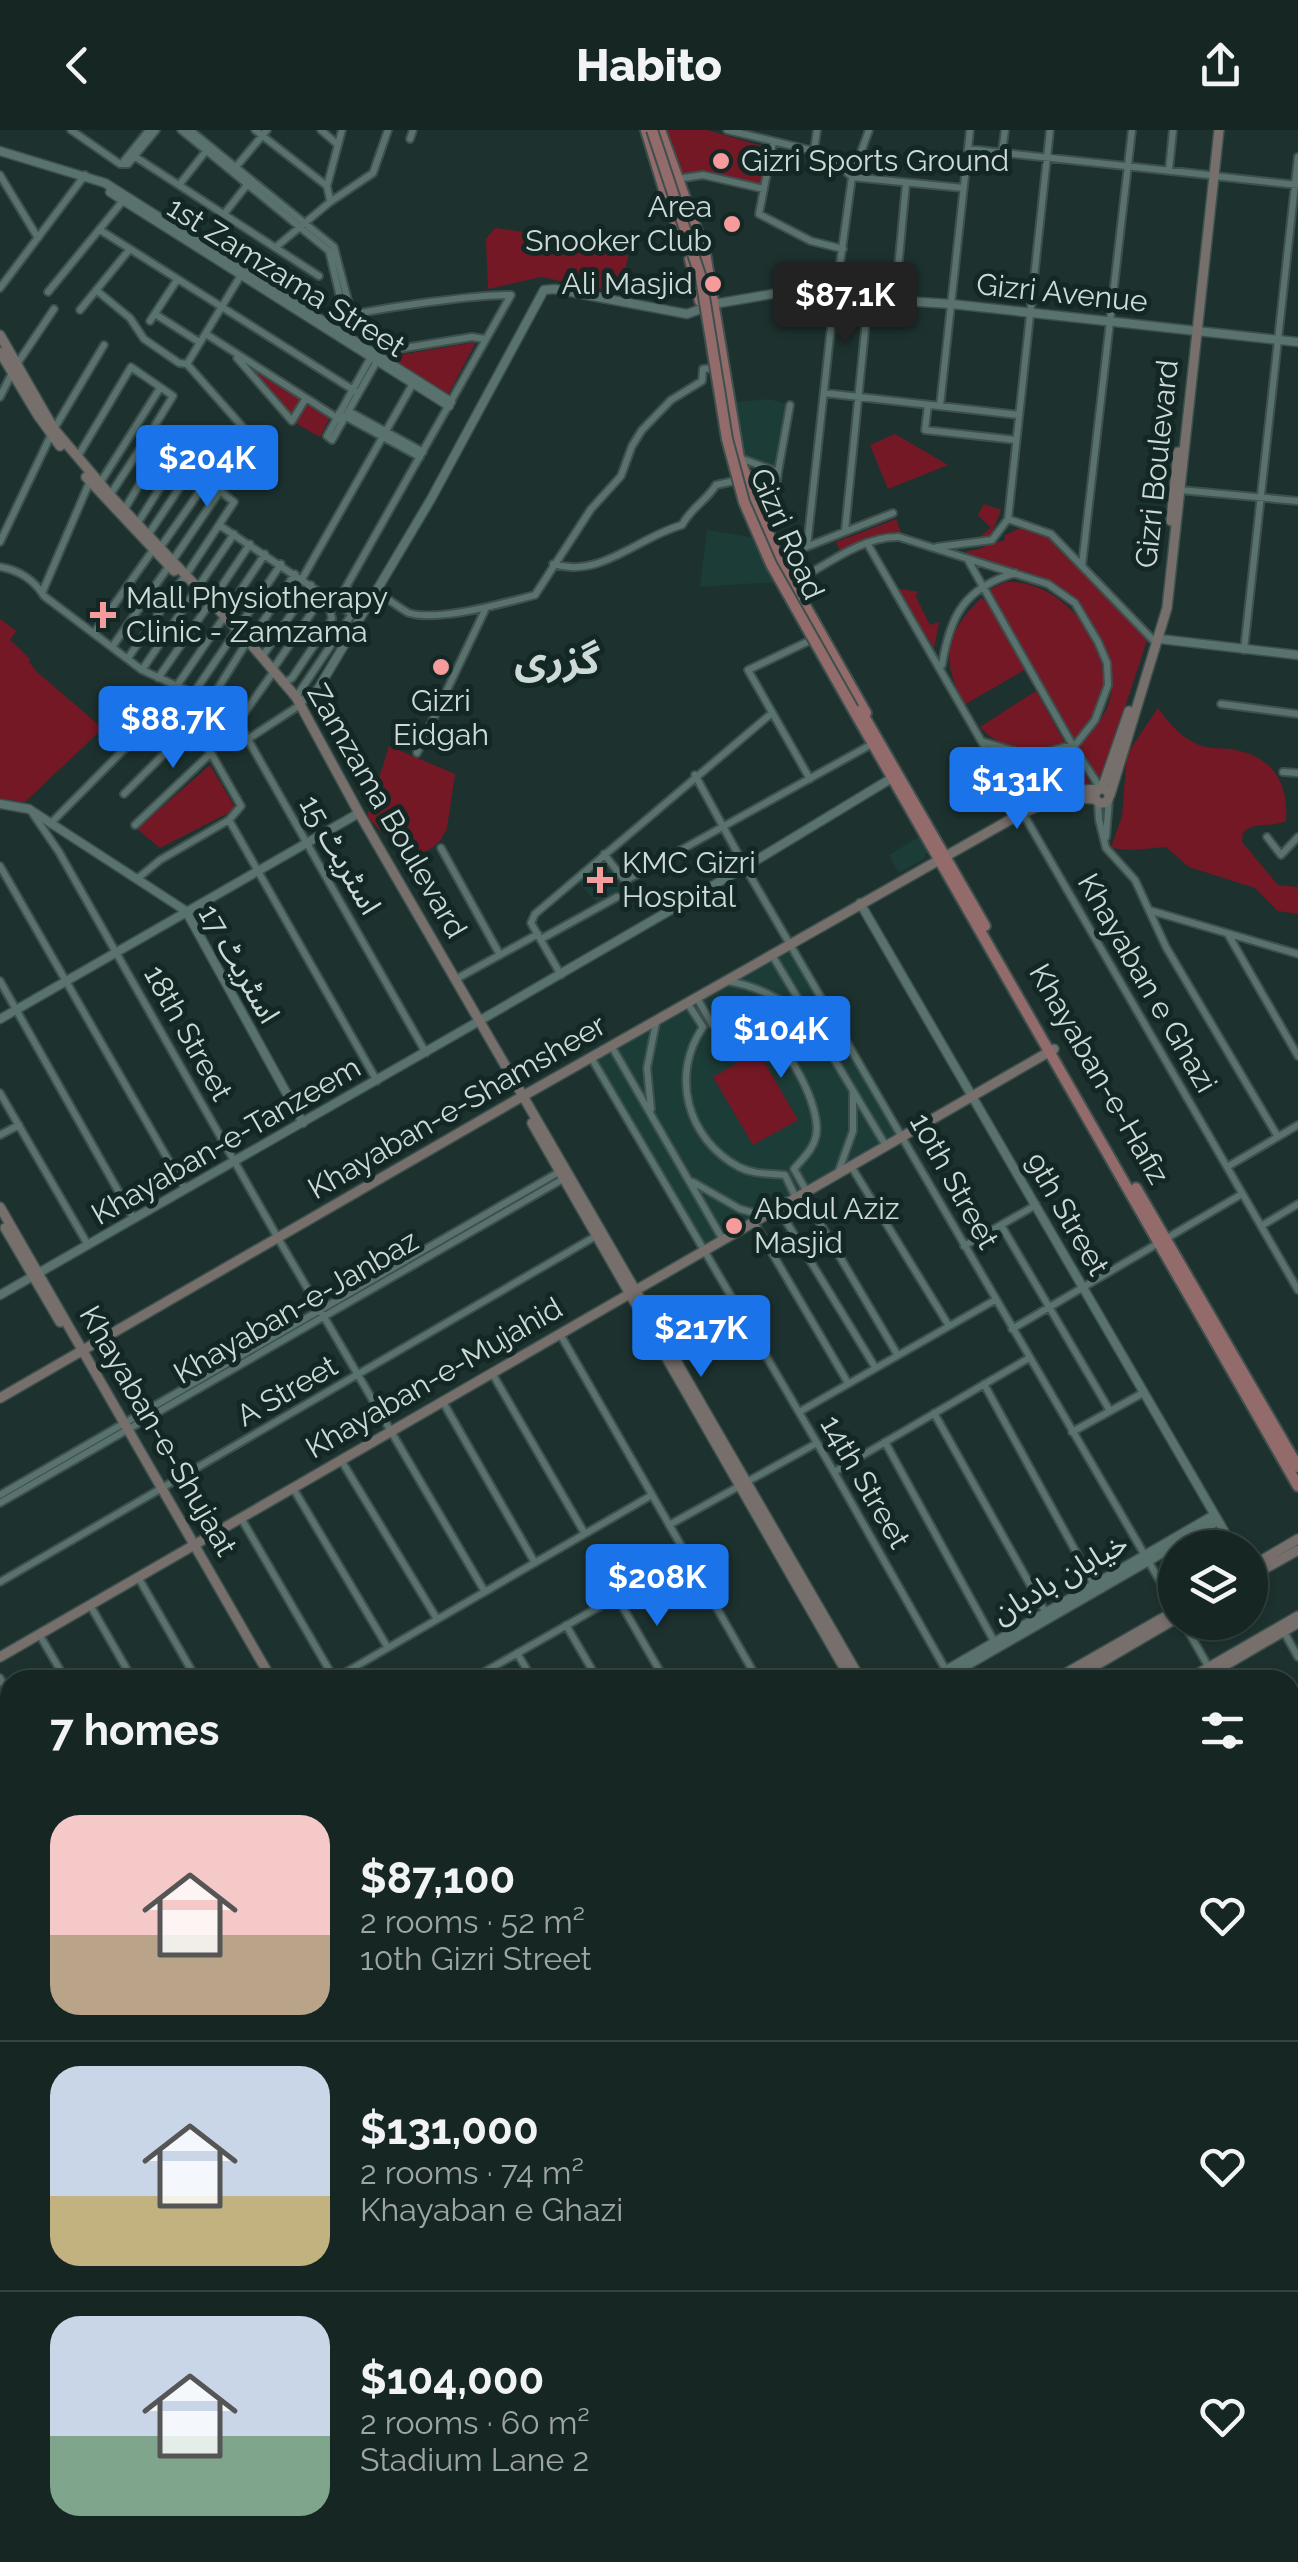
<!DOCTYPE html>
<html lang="en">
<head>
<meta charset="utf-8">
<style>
	body { margin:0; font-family:Raleway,"Noto Sans Arabic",sans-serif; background:#1f2e2b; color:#f1f3f6; height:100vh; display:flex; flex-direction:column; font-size:38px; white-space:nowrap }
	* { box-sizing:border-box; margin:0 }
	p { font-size:32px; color:#9ea5a6 }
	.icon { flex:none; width:55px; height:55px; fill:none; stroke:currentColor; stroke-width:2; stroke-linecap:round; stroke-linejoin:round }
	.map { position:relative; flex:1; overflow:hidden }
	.sheet { position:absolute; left:0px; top:1540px; width:1300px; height:892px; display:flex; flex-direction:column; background:#162623; border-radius:30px 30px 0 0; box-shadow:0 2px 8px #0004,0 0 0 2px #354341 }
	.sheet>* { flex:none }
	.fabs { position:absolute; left:1158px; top:1400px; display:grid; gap:20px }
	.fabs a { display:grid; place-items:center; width:110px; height:110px; border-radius:50%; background:#162623; box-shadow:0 2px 8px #0004,0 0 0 2px #354341; font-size:50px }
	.price { position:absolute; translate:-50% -85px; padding:0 22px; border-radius:10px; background:#1a73e8; color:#fff; font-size:32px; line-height:65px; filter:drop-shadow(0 2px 5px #0008) }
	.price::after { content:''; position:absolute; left:50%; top:60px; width:30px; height:22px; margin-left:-15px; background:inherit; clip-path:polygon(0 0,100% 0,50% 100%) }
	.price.selected { background:#222; color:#fff }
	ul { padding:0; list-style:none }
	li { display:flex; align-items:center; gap:30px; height:250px; padding:0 50px }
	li+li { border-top:2px solid #354341 }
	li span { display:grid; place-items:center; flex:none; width:280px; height:200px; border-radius:30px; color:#555 }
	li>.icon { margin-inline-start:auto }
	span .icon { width:120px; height:120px; fill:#fffc; stroke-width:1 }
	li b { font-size:42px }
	h2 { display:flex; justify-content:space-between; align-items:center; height:120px; padding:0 50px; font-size:42px }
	header { display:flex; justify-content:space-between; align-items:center; height:130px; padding:0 50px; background:#162623; font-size:45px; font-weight:800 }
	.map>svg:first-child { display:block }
	.built { fill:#1c3c37 }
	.green { fill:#751825 }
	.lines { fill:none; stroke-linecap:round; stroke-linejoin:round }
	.minor-casing { stroke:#3d504d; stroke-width:10 }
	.tertiary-casing { stroke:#3d504d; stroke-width:11 }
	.secondary-casing { stroke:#3d504d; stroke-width:12 }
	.primary-casing { stroke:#3d504d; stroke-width:14 }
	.minor { stroke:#5a726d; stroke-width:6 }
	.tertiary { stroke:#5a726d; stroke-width:8 }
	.secondary { stroke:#766f6c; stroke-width:9 }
	.primary { stroke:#936b6b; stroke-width:10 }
	.primary-bridge-casing { stroke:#3d504d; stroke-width:14; stroke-linecap:butt }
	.primary-bridge { stroke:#936b6b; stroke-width:10 }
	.poi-dot { fill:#f59b9c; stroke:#132825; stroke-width:4 }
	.labels { text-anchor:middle; stroke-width:10; stroke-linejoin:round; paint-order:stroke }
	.poi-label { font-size:30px; fill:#cddad7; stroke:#132825; text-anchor:start }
	.street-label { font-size:30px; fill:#cddad7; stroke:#132825 }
	.district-label { font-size:40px; font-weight:bold; fill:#cddad7; stroke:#132825 }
</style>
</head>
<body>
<header><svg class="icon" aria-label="back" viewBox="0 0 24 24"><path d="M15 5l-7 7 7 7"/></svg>Habito<svg class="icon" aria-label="share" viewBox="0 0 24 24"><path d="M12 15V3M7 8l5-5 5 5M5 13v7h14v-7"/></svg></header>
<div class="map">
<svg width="1298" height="2432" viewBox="0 0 1298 2432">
	<rect width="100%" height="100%" fill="#1d322f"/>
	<path class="built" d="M769,269L790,275L778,342L739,328L728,273Z
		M707,400L755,408L777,452L700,457Z
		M919,707L927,720L924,729L899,743L889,725Z
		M604,724L625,751L617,767L600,776L575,749Z
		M791,814L904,1006L704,1121L592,929Z
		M10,1922V2222L0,2227V1927Z"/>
	<path class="green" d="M667,0H707L769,18L761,57L705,44L681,45Z
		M495,98L630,117L620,163L541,147L488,159L486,109Z
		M476,212L448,265L388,227Z
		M233,223L306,268L330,287L320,307L292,291Z
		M895,304L948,335L888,359L870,315Z
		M984,374L1001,380L991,405L980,412L977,409L991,398L978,385Z
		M896,389L903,408C879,407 862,410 840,421L836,412Z
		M1022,397L1050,406L1148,507L1103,645L1097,650L1076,617C1122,577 1119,545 1093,496C1086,483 1076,467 1062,459C1054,455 1042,452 1033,448V444L966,425L967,421C983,420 990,412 1004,411L1005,405Z
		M1006,452C1080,448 1144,562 1074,609L988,460Z
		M901,459L919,462L915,465L930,495L939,492L934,518L897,460Z
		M981,468L987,472L1026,539L964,575C941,529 944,505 981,468Z
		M0,489L16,501L10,510L30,529L29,532L37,542L100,596L99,602L25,672L0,669Z
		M1036,561L1066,615C1031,619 1006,625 980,597Z
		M1158,578C1170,594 1180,607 1199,615C1209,619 1220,618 1230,619C1271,625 1289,651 1286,691C1270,698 1256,691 1243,702L1242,712L1278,755L1297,757L1298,753V784L1278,781L1255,758L1189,737L1166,717L1131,720L1111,718L1122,686L1127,624Z
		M389,616L455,644L447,698L440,711L429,720L405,725L367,687Z
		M994,619C1033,642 1035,628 1073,624L1090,653L1022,667Z
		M210,635L236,679L160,718L137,699Z
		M758,921L798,990L753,1015L713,947Z"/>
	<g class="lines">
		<defs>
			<path id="minor" d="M71,0L120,34H128L156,0
				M181,0L329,121L345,188
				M190,0L334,117L352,186
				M255,0L327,56L330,70
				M321,0L337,14
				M727,0L814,21L836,32L852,47L963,58
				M410,9L413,0
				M773,12L759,84L811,111L843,119
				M968,19L1209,45
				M814,21L817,0
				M1002,22L1005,0
				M134,26L319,146
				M124,31L149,0
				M235,38L267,0
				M1169,40L1173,0
				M0,45L38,108
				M1214,46L1298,55
				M677,49L703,45L764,59
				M179,55L206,21
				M327,56L342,0
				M224,84L247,55
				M100,100L358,263
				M276,117L330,72L373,43L388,0
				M0,158L85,45
				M96,160L130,188L144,209L179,233L187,234L256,312
				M48,162L126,67
				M895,171L906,54
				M80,180L129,120
				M155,184L199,212
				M150,191L177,150
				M325,194C347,180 478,165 509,165
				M206,204L342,291
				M380,226L386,221L472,207L485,209
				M237,228L292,291L306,268
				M17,234L54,179
				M187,234L241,145
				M824,263L1019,285
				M0,267L12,243
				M928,275L925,300L1016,310
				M940,276L970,0
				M348,281L423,322
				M339,283L420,327
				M54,299L104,215
				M332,310L327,306L371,227
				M332,310L377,231
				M78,326L131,237L173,266L149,305L234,372L219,395L352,484L296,567
				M740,328L778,342L770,403
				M778,342L790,275
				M100,353L160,258
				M1180,360L1298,371
				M110,365L149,305
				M124,380L163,315
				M1008,389L1051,404L1154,511
				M137,394L179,328
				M845,401L868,170
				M148,405L192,339
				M0,412L51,305
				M867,413L1298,1160
				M807,416L830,206L852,47L869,0
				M937,417L992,410L1008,389L1050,0
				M160,418L207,351
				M778,428L893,383
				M173,430L220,361
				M968,430L1073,616L1101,659
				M553,434C600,449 638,407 682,395C691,378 706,371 716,355L734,351
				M1082,435L1132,0
				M0,437C18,440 34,450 44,466L142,540L210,571L238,592L426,923
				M186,445L219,395
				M302,449L415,250
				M791,454C824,437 861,406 899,407L1048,454L1075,473L1098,512L1107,533L1108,555L1095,590L1076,614L1047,622L1024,624L984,612
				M198,457L234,404
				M376,462C385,466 403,481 409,483C439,492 504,473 535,465L591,379L621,346L632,316L642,300L671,270L702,251L703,239L712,238
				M42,463L90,351
				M211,472L250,414
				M337,473L511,165
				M224,485L265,424
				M237,500L281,434
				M94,503L153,420
				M809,511L748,540L810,649
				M249,512L295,444
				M112,517L169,436
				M1244,520L1298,27
				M262,527L311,455
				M128,528L182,450
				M942,535C950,486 964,458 1015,443
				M273,539L321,469
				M142,540L194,463
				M158,548L208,476
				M284,553L292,548L332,489L329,475L320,470
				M176,557L222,490
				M193,564L234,504
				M210,571L245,515
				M1221,574L1298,584
				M238,592L272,544
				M248,609L297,577
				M417,623L485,480
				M1283,642L1298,643
				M695,645L745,737L1175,1477
				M124,664L194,594
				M1098,673L1099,690L1106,718L1135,750L1166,817L1278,1007
				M33,684L59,722L279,1110L485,1462
				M229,690L377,951
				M51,693L178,565
				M135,695L211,623
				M1106,707L1109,669
				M1267,707L1281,725L1298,707
				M441,718L500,825
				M604,724L625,751L872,614
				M0,736L185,1059
				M137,749L160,730L229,690L241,676L211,623L196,605L197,585L177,566
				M1152,781L1298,824
				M1229,806L1298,926
				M541,809L617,767
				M772,825L886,1016
				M561,845L531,793L535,784L772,583
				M456,849L538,804
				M0,851L134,1089
				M726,851C756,855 780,869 805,886
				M697,868L712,894C728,891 744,889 759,897C786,911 822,976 816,1006C813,1020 803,1028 794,1039L807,1062
				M688,874L703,897C670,945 687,1009 739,1037C754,1045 770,1043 785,1045L796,1068
				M612,917L723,1110
				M592,929L834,1342L947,1542
				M0,963L88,1115
				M651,979L647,938L656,893
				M0,1005L19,995
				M851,1036L949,1196
				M1227,1037L1298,995
				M838,1043L853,1001V964
				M693,1052L740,1079L762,1085
				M803,1064L897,1224
				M778,1078L875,1237
				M754,1092L848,1253
				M1001,1095L1110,1281
				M1261,1096L1298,1074
				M964,1116L1036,1075
				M1012,1199L1242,1064
				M560,1204L758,1550
				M492,1243L585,1404
				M984,1254L1094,1455
				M443,1272L535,1433
				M799,1282L995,1170
				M934,1283L1046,1483
				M1072,1302L1143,1263
				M885,1312L995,1513
				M341,1330L437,1489
				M834,1342L1029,1228
				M293,1358L388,1518
				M0,1365L559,1042
				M0,1373L563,1049
				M241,1388L335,1550
				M669,1395L817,1313
				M138,1447L197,1550
				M0,1452L596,1106
				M617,1467L665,1550
				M90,1475L133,1550
				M1183,1492L1216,1550
				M566,1495L598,1550
				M1284,1502L1298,1527
				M39,1504L66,1550
				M517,1523L533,1550
				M0,1548L10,1566
				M334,1549L652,1365
				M470,1550L687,1427
				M1290,1679L1298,1693
				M0,1861L10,1879
				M1290,1910L1298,1924
				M0,1914L10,1909
				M0,1950L10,1967
				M0,1990L10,2007
				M0,2026L10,2043
				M1290,2026L1298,2040
				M0,2056L10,2050
				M0,2117L10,2112
				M0,2139L10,2133
				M1290,2140L1298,2154
				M0,2146L10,2163
				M0,2183L10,2200
				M0,2207L10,2201
				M1290,2233L1298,2228
				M1290,2241L1298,2237
				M0,2289L10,2306
				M484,2422L490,2432
				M562,2422L568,2432
				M638,2422L644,2432
				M716,2422L722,2432
				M1036,2422L1041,2432
				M1101,2422L1106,2432
				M1167,2422L1172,2432
				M1259,2422L1265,2432
				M845,2432L861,2422"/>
			<path id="tertiary" d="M0,21L105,53L451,272
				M110,62L449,276
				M1160,509L1298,525
				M299,573L318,559L431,369L544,160L555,159L687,184L714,174L778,163L951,174L1298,212
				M0,674L29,679L186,781L303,993
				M860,773L1234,1418
				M0,889L359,683
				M479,891L745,737L892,648
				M0,1165L474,894
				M929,1550L1214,1385
				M942,1550L1218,1391
				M1290,1702L1298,1698
				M1290,1710L1298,1705
				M0,1776L10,1770
				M0,1783L10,1777
				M1290,1886L1298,1881
				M1290,1894L1298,1889
				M1290,2352L1298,2354
				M1290,2360L1298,2362
				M26,2432L42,2422
				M38,2432L55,2422
				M344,2432L360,2422
				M942,2432L959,2422
				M954,2432L971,2422"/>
			<path id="secondary" d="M0,205L54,299L110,365L249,512L296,567L359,683L861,1550
				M0,222L37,284L60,316
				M86,347L174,441
				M1171,391L1178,322
				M1095 666a7 7 0 1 1 14 0a7 7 0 1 1-14 0Z
				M1102,659L1129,581
				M1068,661L1100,659
				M1110,665L1167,478L1219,0
				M532,993L851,1550
				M0,1077L272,1550
				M5,1098L60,1192
				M0,1268L523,966L1022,683L1061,667L1095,669
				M1250,1437L1298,1409
				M1250,1447L1298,1420
				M0,1527L1054,919
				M1054,1550L1175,1481
				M1071,1550L1175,1489
				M1187,1550L1298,1486
				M1200,1550L1298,1493
				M0,1709L10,1727
				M0,1725L10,1743
				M1290,1783L1298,1778
				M1290,1792L1298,1787
				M0,2082L10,2077
				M0,2093L10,2087
				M0,2233L10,2227
				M1290,2299L1298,2312
				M1290,2313L1298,2327
				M402,2422L407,2432
				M410,2422L415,2432
				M766,2422L772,2432
				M159,2432L175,2422
				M172,2432L189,2422"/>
			<path id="primary" d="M646,0L666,66L683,108
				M660,0L705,123L739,328L778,428L866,583
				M690,129L700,171
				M853,579L1298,1356
				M861,581L985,796
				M1136,1058L1298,1337"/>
		</defs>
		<use href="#minor" class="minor-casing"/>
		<use href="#tertiary" class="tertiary-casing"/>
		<use href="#secondary" class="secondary-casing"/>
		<use href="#primary" class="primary-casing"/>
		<use href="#minor" class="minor"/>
		<use href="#tertiary" class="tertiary"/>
		<use href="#secondary" class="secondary"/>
		<use href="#primary" class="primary"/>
		<defs>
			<path id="primary-bridge" d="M652,0L701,148L727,309L744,372L771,434L853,579"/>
		</defs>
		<use href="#primary-bridge" class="primary-bridge-casing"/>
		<use href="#primary-bridge" class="primary-bridge"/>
	</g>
	<g class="poi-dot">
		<circle cx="721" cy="31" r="10"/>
		<circle cx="732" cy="94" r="10"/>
		<circle cx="713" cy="154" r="10"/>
		<path d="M98 470h10v10h10v10h-10v10h-10v-10h-10v-10h10z"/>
		<circle cx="441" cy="537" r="10"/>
		<path d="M595 735h10v10h10v10h-10v10h-10v-10h-10v-10h10z"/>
		<circle cx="734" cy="1096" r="10"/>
	</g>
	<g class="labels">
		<g class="poi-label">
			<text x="741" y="41">Gizri Sports Ground</text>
			<text x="712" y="87" text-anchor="end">Area<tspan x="712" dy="34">Snooker Club</tspan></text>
			<text x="693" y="164" text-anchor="end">Ali Masjid</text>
			<text x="126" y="478">Mall Physiotherapy<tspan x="126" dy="34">Clinic - Zamzama</tspan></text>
			<text x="441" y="581" text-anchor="middle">Gizri<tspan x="441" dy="34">Eidgah</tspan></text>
			<text x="622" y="743">KMC Gizri<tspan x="622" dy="34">Hospital</tspan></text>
			<text x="754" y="1089">Abdul Aziz<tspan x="754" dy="34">Masjid</tspan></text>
		</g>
		<g class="street-label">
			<text transform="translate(286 147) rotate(32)" y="10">1st Zamzama Street</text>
			<text transform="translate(1062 163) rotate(6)" y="10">Gizri Avenue</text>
			<text transform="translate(1157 334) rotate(-84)" y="10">Gizri Boulevard</text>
			<text transform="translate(787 404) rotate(66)" y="10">Gizri Road</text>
			<text transform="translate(387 681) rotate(60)" y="10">Zamzama Boulevard</text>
			<text transform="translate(340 725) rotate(60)" y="10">اسٹریٹ 15</text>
			<text transform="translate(239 834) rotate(60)" y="10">اسٹریٹ 17</text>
			<text transform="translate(1147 853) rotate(60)" y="10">Khayaban e Ghazi</text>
			<text transform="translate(188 903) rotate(61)" y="10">18th Street</text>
			<text transform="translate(1099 944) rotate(60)" y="10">Khayaban-e-Hafiz</text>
			<text transform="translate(457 977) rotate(-30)" y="10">Khayaban-e-Shamsheer</text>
			<text transform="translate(226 1011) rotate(-30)" y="10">Khayaban-e-Tanzeem</text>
			<text transform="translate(954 1051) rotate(61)" y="10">10th Street</text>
			<text transform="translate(1067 1084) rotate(60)" y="10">9th Street</text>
			<text transform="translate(296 1177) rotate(-30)" y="10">Khayaban-e-Janbaz</text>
			<text transform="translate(434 1248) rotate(-30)" y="10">Khayaban-e-Mujahid</text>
			<text transform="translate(287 1261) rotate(-30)" y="10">A Street</text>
			<text transform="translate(158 1301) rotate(60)" y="10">Khayaban-e-Shujaat</text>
			<text transform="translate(865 1352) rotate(60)" y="10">14th Street</text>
			<text transform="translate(1060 1448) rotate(-30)" y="10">خیابان بادبان</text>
		</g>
		<g class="district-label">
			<text x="557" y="544">گزری</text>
		</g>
	</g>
</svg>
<div class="fabs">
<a><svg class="icon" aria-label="layers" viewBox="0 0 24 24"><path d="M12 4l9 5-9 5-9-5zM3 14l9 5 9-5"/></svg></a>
</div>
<b class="price selected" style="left:845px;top:217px">$87.1K</b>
<b class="price" style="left:207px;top:380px">$204K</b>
<b class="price" style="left:173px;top:641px">$88.7K</b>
<b class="price" style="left:1017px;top:702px">$131K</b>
<b class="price" style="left:781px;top:951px">$104K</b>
<b class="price" style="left:701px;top:1250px">$217K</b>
<b class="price" style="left:657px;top:1499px">$208K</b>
<section class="sheet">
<h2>7 homes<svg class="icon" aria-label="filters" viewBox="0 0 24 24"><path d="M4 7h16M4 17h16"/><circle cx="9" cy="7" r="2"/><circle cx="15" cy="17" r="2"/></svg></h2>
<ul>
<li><span style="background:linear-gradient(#f6c9c9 60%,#b9a48a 0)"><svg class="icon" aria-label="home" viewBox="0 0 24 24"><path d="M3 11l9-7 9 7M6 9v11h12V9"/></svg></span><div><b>$87,100</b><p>2 rooms · 52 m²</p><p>10th Gizri Street</p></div><svg class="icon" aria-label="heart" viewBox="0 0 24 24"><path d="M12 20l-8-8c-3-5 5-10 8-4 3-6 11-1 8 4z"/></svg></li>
<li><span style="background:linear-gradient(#c9d6e8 65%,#c2b280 0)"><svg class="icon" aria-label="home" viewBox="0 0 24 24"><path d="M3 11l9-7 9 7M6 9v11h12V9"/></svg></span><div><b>$131,000</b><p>2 rooms · 74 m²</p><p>Khayaban e Ghazi</p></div><svg class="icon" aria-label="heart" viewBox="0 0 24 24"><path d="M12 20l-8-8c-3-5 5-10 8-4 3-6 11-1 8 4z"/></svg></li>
<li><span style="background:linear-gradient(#c9d6e8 60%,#7fa58c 0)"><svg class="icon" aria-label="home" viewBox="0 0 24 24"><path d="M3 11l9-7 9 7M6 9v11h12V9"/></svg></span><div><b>$104,000</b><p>2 rooms · 60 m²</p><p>Stadium Lane 2</p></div><svg class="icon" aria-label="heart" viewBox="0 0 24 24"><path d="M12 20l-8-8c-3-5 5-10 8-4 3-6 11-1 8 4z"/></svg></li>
</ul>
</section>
</div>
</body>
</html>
